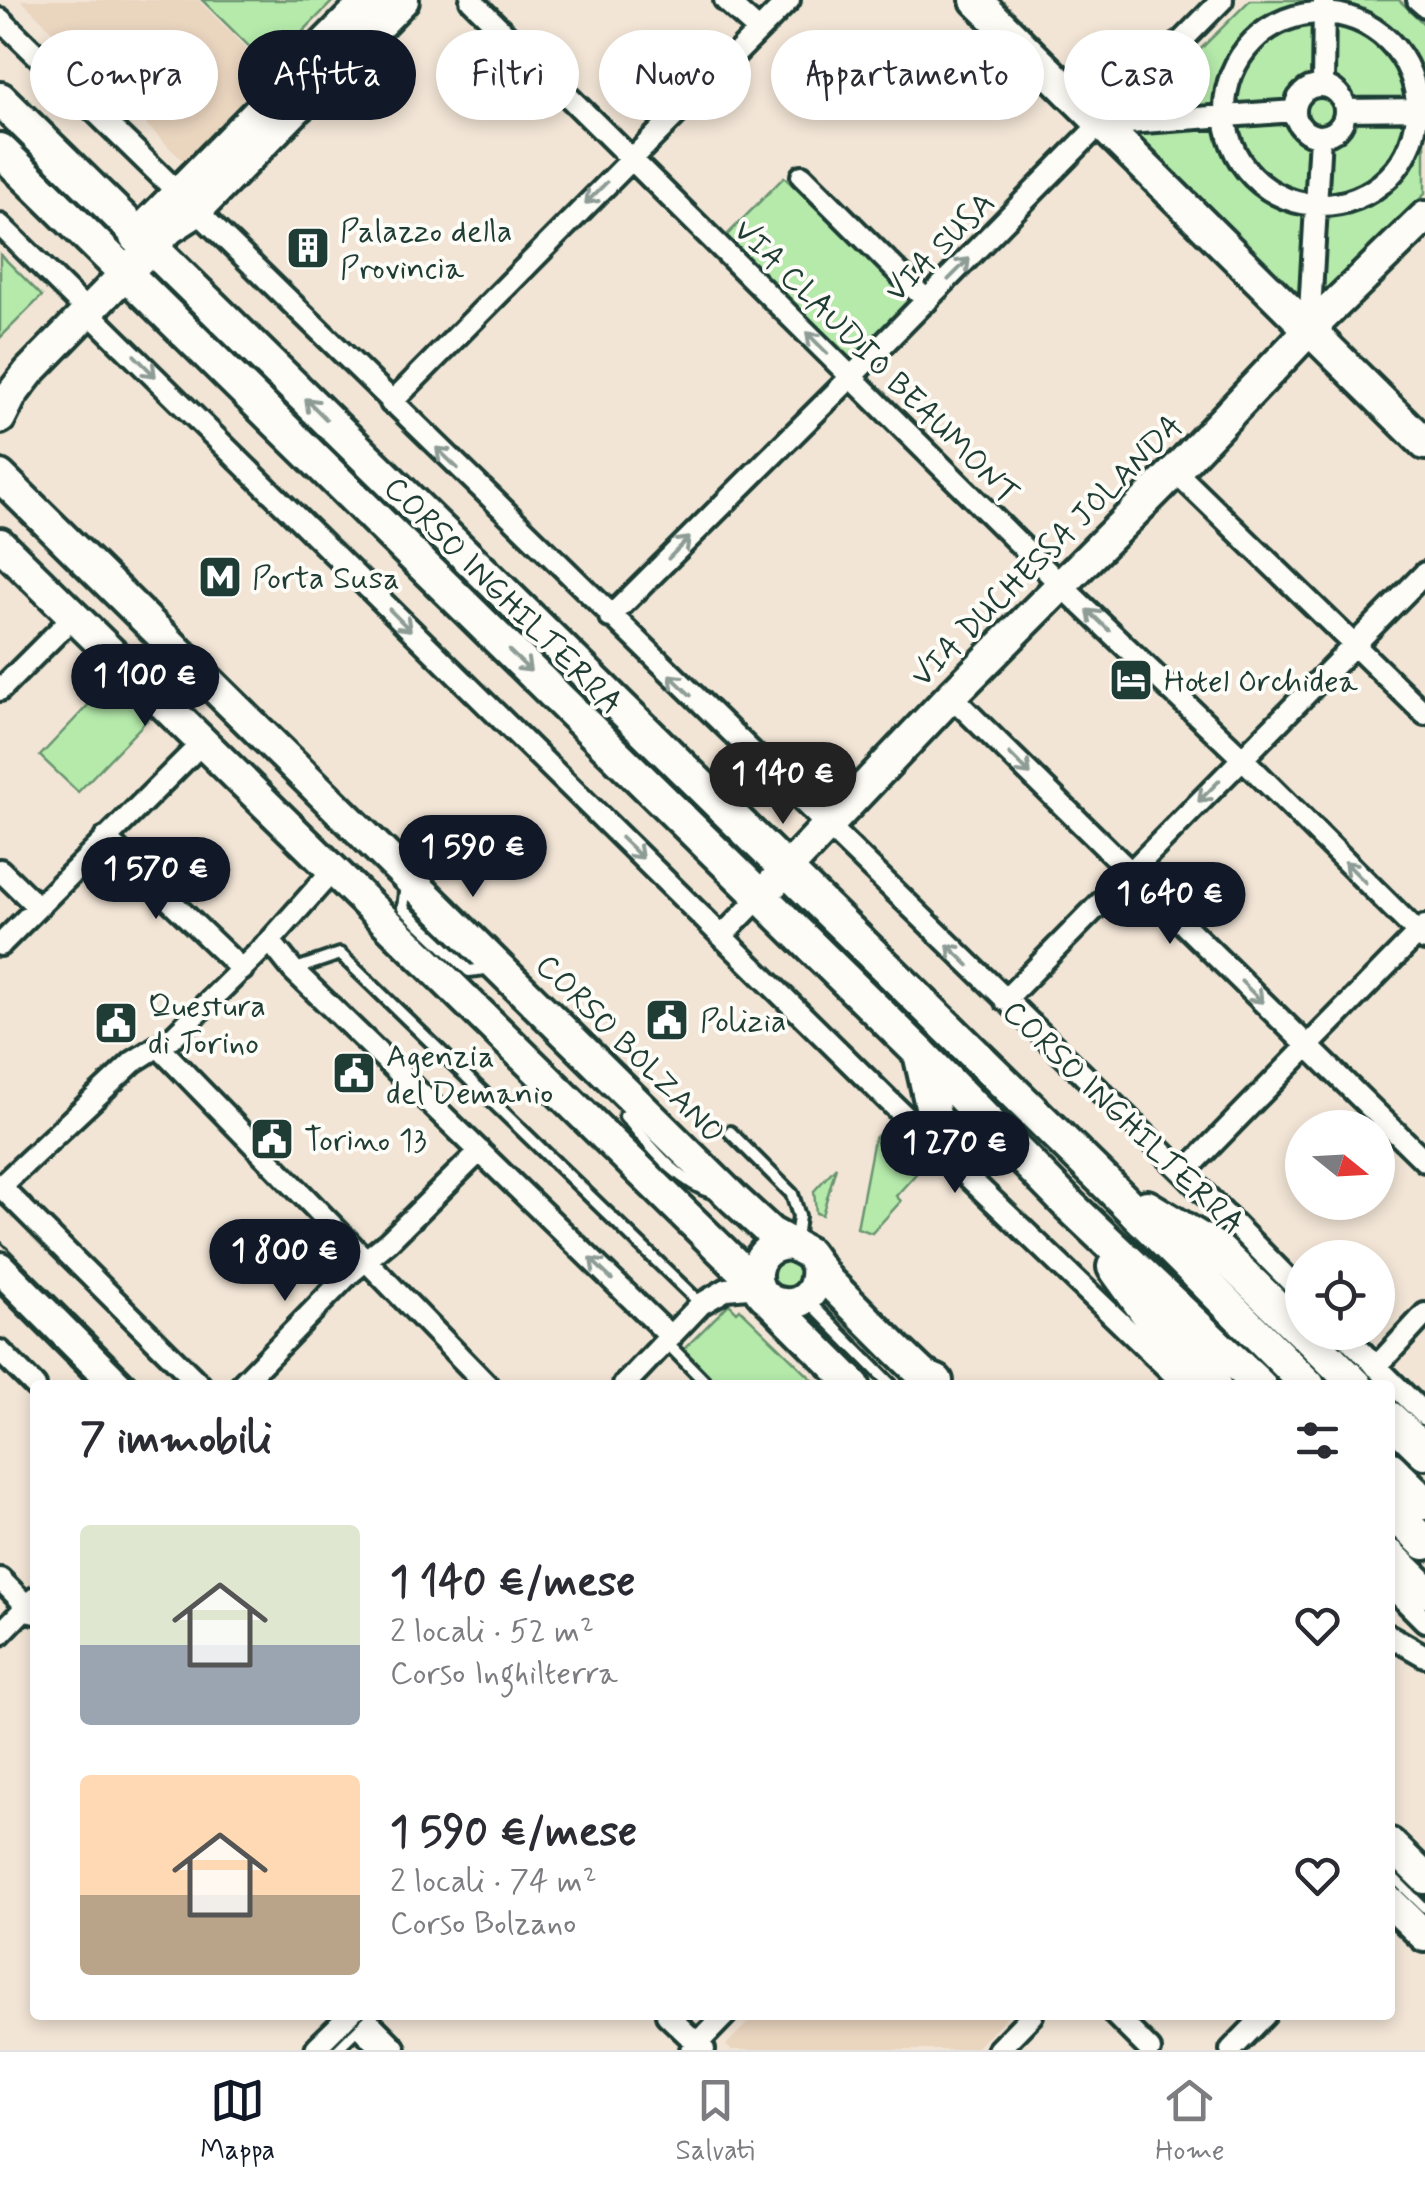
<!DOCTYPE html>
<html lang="it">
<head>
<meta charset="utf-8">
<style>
	body { margin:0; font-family:Mynerve,sans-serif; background:#f2f2f3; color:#2b2b33; height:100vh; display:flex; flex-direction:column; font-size:38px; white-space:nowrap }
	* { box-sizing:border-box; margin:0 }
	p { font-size:32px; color:#7c7c81 }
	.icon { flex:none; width:55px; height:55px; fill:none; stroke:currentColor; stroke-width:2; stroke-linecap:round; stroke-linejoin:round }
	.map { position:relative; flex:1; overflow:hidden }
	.panel { position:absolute; left:30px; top:1380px; width:1365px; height:640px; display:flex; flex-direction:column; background:#fff; border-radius:10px; box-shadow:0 5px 15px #0003 }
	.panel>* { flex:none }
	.banner { position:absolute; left:30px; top:30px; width:1365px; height:90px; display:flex; gap:20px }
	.needle { width:65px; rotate:108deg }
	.tools { position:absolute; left:1285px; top:1110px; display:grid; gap:20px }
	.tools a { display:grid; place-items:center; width:110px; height:110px; border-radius:50%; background:#fff; box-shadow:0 5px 15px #0003; font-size:50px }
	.price { position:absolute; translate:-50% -85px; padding:0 22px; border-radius:35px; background:#111827; color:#fff; font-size:32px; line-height:65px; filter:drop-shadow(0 2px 5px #0008) }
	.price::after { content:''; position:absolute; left:50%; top:60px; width:30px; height:22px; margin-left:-15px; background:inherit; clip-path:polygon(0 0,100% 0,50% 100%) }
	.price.selected { background:#222; color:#fff }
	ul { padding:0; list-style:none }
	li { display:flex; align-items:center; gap:30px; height:250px; padding:0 50px }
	li span { display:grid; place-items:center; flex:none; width:280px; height:200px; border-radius:10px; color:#555 }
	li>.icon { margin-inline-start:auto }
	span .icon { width:120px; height:120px; fill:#fffc; stroke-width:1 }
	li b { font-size:42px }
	h2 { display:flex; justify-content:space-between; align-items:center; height:120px; padding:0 50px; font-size:42px }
	.chip { padding:0 35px; border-radius:45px; background:#fff; box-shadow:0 5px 15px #0003; font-size:35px; line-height:90px }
	.chip.selected { background:#111827; color:#fff }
	.dock { display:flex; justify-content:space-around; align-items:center; height:140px; border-top:2px solid #e1e1e2; background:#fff; font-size:28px; color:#7c7c81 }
	.dock a { display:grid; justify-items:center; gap:5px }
	.dock .selected { color:#111827 }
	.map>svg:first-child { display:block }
	.built { fill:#ead5bf }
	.green { fill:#b5eaab; stroke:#6a9470; stroke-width:2.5 }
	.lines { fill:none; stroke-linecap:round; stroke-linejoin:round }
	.lane-casing { stroke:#1f3d34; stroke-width:18 }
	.street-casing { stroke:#1f3d34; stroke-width:28 }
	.secondary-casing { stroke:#1f3d34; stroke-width:38 }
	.primary-casing { stroke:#1f3d34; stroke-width:40 }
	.lane { stroke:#fdfcf7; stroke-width:10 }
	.street { stroke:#fdfcf7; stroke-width:20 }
	.secondary { stroke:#fdfcf7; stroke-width:30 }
	.primary { stroke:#fdfcf7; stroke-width:32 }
	.tram { stroke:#1f3d34; stroke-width:2.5 }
	.oneway { stroke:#8e9c96 }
	.labels { text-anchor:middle; stroke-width:8; stroke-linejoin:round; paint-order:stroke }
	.poi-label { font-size:32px; fill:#1f3d34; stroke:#fdfcf7; text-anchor:start }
	.street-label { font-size:32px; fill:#1f3d34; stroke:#fdfcf7 }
</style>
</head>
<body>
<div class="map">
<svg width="1425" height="2050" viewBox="0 0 1425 2050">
	<rect width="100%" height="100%" fill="#f2e5d6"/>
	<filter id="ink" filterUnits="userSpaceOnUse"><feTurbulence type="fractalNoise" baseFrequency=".01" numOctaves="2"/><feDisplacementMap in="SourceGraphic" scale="20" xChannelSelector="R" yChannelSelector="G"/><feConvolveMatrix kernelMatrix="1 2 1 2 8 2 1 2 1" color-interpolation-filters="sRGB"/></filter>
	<g filter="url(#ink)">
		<path class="built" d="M21,0H198L270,71L184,162Z
			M755,2015H1008L974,2050H731L726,2045Z"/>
		<path class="green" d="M202,0H334L269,66Z
			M1250,0H1399L1425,25V194L1310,306L1126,123Z
			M784,177L910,298L851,359L725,237Z
			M0,254L42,296L0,338Z
			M112,680L150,717L78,792L40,756Z
			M883,1130L922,1167L896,1196L901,1201L872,1233L857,1228L874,1139Z
			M836,1167L822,1215L816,1213L814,1191Z
			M783,1255L799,1265L800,1282L792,1291L775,1292L767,1265Z
			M729,1304L737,1312L740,1309L818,1385H712L680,1353Z"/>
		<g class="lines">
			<defs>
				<path id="lane" d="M406,885L403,908L469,971L493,968
					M293,970L340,954L701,1304
					M625,1116C650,1145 676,1182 714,1193
					M730,1132L792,1194L799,1216L796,1239
					M808,1301L891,1385
					M666,1342L708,1385
					M1390,1873L1425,1907"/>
				<path id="street" d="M471,0L1061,585L1242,758L1425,940
					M725,0L758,30
					M1418,0L1425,6
					M1225 109a96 96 0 1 1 192 0a96 96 0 1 1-192 0Z
					M0,19L1184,1173L1302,1293
					M1295 111a25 25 0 1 1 50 0a25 25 0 1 1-50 0Z
					M1323,86L1324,2
					M1345,110L1425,109
					M1101,125L1295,111
					M802,176L927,301
					M0,225L889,1101L1185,1385
					M1309,330L1320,136
					M391,403L789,0
					M1175,471L1425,714
					M610,617L851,377L1222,0
					M0,690L73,617
					M951,696L1425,1161
					M105,838L242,970
					M0,870L38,907
					M722,936L760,897
					M270,941L293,970L671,1337
					M0,945L202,743
					M1005,1000L1425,573
					M158,1046L487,1385
					M1184,1173L1425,926
					M0,1186L200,1385
					M0,1187L133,1062L174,1036L270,941L333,870
					M1342,1332L1425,1415
					M0,1351L35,1386
					M1376,1367L1425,1314
					M241,1385L348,1275L388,1242L480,1151
					M624,1385L701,1304L727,1289L758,1286
					M0,1579L34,1613
					M1390,1586L1425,1621
					M0,1634L35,1598
					M1390,1636L1425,1656
					M667,2015L704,2050
					M1115,2015L1150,2050
					M691,2050L725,2015
					M998,2050L1032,2015
					M1231,2050L1265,2015"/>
				<path id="secondary" d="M976,0L1425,444
					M135,237L368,0
					M0,418L12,394L29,372L170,228L195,212L403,0
					M0,476L734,1199L771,1233L808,1253L828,1281L896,1349L923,1375L937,1381
					M0,544L758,1286
					M760,897L951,696L1175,471L1309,330L1425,217
					M790,1244C775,1245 763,1250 758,1264C742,1311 822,1323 816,1266
					M0,1268L117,1385
					M766,1297L854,1385
					M1390,1844L1425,1878
					M1390,1902L1425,1936
					M356,2016L390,2050
					M321,2050L357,2015"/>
				<path id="primary" d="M0,99L1104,1181L1308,1385
					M0,150L920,1053L1070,1206L1259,1385
					M920,1053L942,1150
					M1147,1207L1218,1250L1302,1332
					M1114,1267L1160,1331L1214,1385
					M1303,1332L1356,1385
					M1390,1418L1425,1452
					M1390,1468L1425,1503
					M1390,1510L1425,1543
					M1390,1556L1425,1590"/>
			</defs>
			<use href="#lane" class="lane-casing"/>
			<use href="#street" class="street-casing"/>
			<use href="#secondary" class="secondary-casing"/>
			<use href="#primary" class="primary-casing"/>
			<use href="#lane" class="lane"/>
			<use href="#street" class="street"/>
			<use href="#secondary" class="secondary"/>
			<use href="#primary" class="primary"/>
			<path class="tram" d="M0,1241L144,1385
				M0,1296L89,1385
				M1390,1866L1425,1901
				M329,2050L364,2015"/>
		</g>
		<defs><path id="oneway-shaft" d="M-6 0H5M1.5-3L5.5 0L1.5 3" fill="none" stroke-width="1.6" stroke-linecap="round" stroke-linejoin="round" transform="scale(2.5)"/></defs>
		<g class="oneway">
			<use href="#oneway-shaft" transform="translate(596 193) rotate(135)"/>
			<use href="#oneway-shaft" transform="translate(959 269) rotate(-45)"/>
			<use href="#oneway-shaft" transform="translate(817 343) rotate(-135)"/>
			<use href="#oneway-shaft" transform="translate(145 366) rotate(45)"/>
			<use href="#oneway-shaft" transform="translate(316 409) rotate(-135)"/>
			<use href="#oneway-shaft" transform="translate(447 458) rotate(-136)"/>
			<use href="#oneway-shaft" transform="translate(679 548) rotate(-45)"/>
			<use href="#oneway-shaft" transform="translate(400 620) rotate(45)"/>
			<use href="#oneway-shaft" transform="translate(1098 620) rotate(-136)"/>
			<use href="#oneway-shaft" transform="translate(520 661) rotate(44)"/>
			<use href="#oneway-shaft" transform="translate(680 685) rotate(-136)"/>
			<use href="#oneway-shaft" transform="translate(1020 764) rotate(45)"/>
			<use href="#oneway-shaft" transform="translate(1209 791) rotate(135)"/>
			<use href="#oneway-shaft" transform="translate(632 848) rotate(44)"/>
			<use href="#oneway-shaft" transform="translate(1355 872) rotate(-135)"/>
			<use href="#oneway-shaft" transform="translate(958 955) rotate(-136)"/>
			<use href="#oneway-shaft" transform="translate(1252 992) rotate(45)"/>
			<use href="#oneway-shaft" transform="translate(601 1269) rotate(-136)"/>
		</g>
	</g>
	<defs>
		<symbol id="building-square" viewBox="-11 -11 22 22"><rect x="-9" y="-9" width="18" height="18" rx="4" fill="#1f3d34" stroke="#fdfcf7"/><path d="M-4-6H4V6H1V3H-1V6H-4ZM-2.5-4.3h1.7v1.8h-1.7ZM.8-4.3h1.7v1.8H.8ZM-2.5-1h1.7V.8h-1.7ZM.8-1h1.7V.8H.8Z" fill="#fff"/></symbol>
		<symbol id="metro-square" viewBox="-11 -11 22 22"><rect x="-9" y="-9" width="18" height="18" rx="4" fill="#1f3d34" stroke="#fdfcf7"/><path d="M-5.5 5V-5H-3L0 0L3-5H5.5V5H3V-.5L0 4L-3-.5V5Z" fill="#fff"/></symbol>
		<symbol id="hotel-square" viewBox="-11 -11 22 22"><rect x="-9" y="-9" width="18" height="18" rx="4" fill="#1f3d34" stroke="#fdfcf7"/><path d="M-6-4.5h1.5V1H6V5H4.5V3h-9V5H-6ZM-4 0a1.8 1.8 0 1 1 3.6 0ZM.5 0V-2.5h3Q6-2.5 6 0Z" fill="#fff"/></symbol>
		<symbol id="civic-square" viewBox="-11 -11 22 22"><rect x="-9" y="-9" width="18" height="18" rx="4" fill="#1f3d34" stroke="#fdfcf7"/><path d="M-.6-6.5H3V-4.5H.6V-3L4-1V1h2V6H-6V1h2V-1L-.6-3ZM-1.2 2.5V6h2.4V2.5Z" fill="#fff"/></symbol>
	</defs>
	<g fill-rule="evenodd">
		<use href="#building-square" x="283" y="223" width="50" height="50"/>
		<use href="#metro-square" x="195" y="552" width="50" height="50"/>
		<use href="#hotel-square" x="1106" y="655" width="50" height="50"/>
		<use href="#civic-square" x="642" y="995" width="50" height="50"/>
		<use href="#civic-square" x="91" y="998" width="50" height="50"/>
		<use href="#civic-square" x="329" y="1048" width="50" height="50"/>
		<use href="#civic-square" x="247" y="1114" width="50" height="50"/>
	</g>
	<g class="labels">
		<g class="poi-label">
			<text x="340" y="241">Palazzo della<tspan x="340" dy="37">Provincia</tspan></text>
			<text x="252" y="588">Porta Susa</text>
			<text x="1164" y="691">Hotel Orchidea</text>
			<text x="148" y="1016">Questura<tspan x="148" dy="37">di Torino</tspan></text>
			<text x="700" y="1031">Polizia</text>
			<text x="386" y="1066">Agenzia<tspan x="386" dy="37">del Demanio</tspan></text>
			<text x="304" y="1150">Torino 13</text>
		</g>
		<g class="street-label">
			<text transform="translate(939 246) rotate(-45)" y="11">VIA SUSA</text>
			<text transform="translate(877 361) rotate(45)" y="11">VIA CLAUDIO BEAUMONT</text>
			<text transform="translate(1046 550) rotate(-45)" y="11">VIA DUCHESSA JOLANDA</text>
			<text transform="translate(504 595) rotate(45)" y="11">CORSO INGHILTERRA</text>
			<text transform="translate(631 1048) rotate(45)" y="11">CORSO BOLZANO</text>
			<text transform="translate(1124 1117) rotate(44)" y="11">CORSO INGHILTERRA</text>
		</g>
	</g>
</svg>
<div class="tools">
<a><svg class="needle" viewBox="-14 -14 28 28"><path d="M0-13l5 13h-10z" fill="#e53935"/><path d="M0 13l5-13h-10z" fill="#7c7c81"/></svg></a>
<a><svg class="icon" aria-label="locate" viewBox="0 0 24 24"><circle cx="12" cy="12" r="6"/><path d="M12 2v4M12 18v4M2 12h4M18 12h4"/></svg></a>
</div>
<b class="price" style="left:145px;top:729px">1 100 €</b>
<b class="price selected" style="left:783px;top:827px">1 140 €</b>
<b class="price" style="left:473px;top:900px">1 590 €</b>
<b class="price" style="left:156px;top:922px">1 570 €</b>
<b class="price" style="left:1170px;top:947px">1 640 €</b>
<b class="price" style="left:955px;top:1196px">1 270 €</b>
<b class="price" style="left:285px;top:1304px">1 800 €</b>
<div class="banner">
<a class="chip">Compra</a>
<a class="chip selected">Affitta</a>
<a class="chip">Filtri</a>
<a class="chip">Nuovo</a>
<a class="chip">Appartamento</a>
<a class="chip">Casa</a>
</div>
<section class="panel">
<h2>7 immobili<svg class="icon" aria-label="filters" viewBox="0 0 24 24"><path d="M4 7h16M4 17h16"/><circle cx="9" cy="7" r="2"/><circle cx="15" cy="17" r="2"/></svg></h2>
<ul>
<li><span style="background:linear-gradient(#dfe7d0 60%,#9aa5b1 0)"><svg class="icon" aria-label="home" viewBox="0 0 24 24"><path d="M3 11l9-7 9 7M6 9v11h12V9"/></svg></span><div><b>1 140 €/mese</b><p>2 locali · 52 m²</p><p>Corso Inghilterra</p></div><svg class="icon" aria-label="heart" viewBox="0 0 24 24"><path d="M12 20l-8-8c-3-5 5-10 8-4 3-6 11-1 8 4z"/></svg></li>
<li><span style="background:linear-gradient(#ffd9b3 60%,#b9a48a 0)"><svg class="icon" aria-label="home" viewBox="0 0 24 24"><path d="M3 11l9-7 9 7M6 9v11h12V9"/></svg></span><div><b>1 590 €/mese</b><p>2 locali · 74 m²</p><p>Corso Bolzano</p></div><svg class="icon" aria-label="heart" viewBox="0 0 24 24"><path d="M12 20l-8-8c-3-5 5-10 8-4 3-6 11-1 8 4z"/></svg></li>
</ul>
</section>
</div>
<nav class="dock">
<a class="selected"><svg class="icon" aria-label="map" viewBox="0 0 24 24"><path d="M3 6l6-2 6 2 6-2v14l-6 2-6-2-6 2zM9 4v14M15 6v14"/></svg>Mappa</a>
<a><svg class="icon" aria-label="saved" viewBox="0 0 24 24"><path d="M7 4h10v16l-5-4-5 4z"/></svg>Salvati</a>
<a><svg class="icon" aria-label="home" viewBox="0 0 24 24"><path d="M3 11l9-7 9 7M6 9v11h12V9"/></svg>Home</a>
</nav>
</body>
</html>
